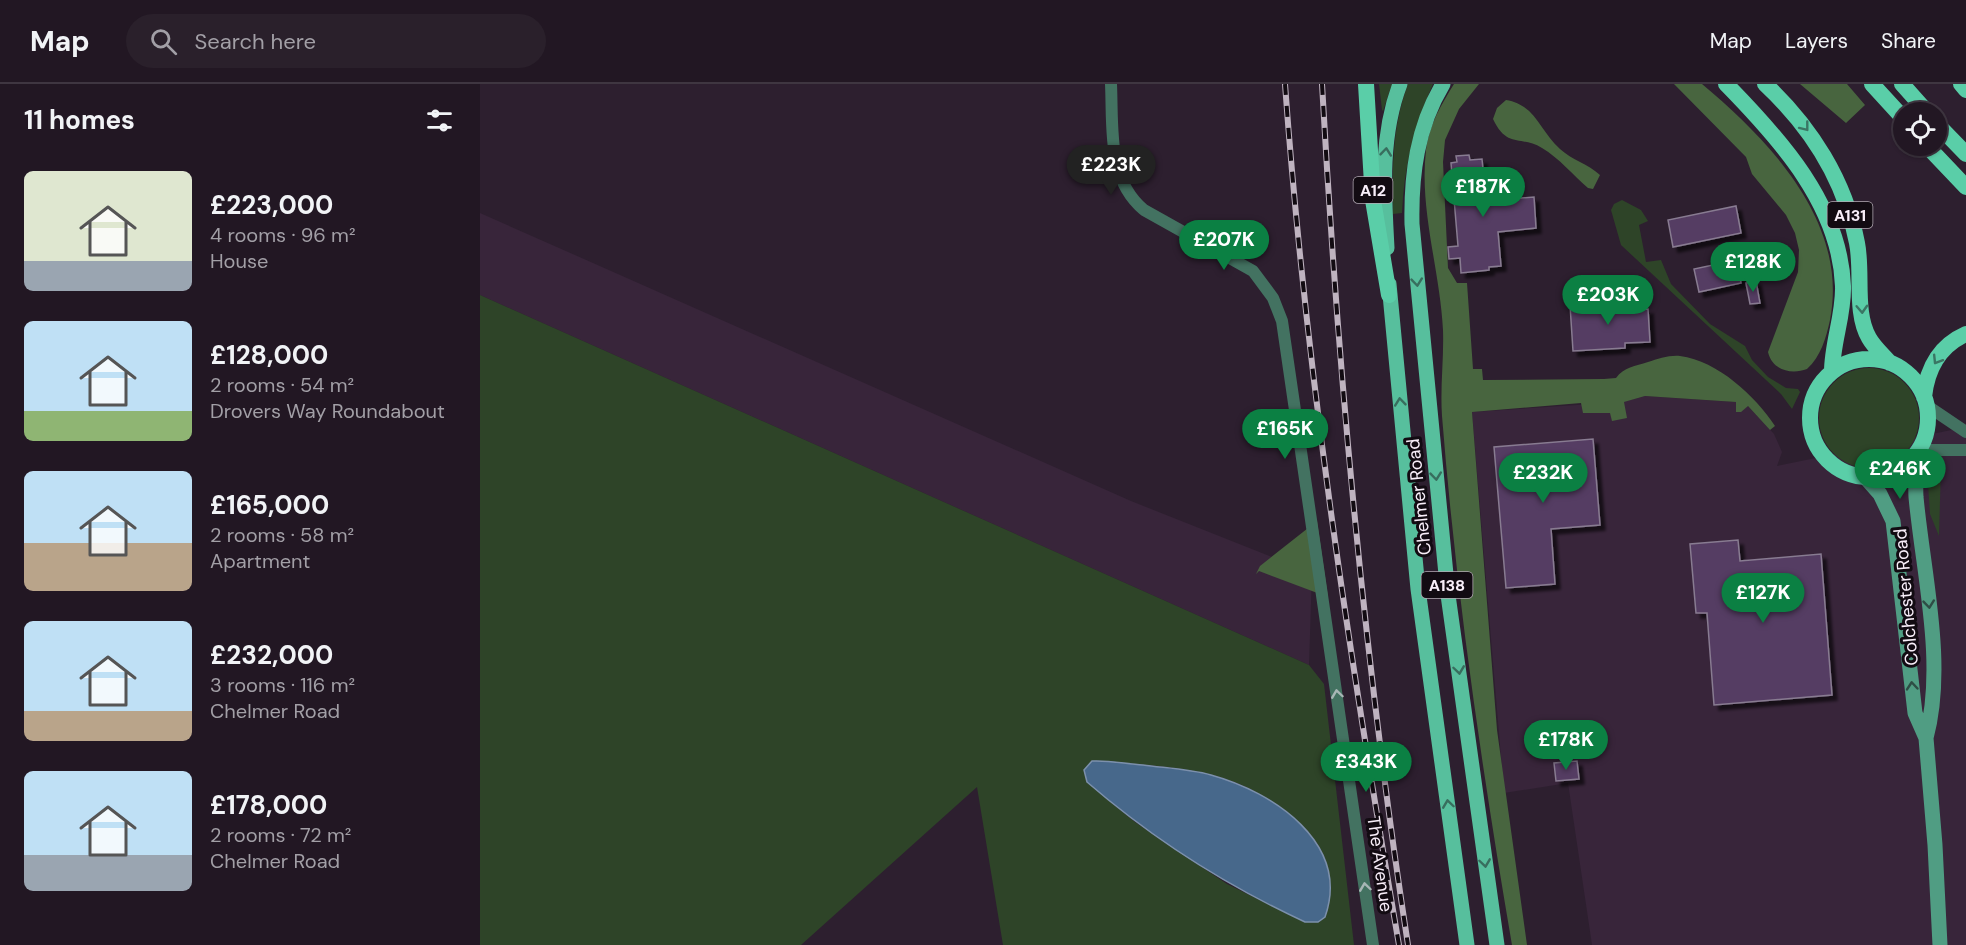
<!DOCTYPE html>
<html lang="en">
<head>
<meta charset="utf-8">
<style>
	body { margin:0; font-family:"DM Sans",sans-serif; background:#2a202b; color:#f1f3f6; height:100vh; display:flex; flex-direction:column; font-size:22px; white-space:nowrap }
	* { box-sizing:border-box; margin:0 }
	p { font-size:20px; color:#a29fa6 }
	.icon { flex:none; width:33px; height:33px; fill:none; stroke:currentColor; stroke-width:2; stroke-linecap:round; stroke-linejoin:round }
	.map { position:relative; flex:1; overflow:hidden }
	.details { display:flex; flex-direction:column; background:#221723; width:480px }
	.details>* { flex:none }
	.controls { position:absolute; left:1413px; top:18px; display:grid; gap:12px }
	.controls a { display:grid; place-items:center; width:54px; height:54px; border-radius:50%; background:#221723; box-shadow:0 2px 4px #0004,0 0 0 2px #3f3641; font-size:30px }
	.price { position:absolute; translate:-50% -51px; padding:0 14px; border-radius:21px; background:#0b8043; color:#fff; font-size:20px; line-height:39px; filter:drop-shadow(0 2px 3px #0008) }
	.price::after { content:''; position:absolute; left:50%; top:36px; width:18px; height:14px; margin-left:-9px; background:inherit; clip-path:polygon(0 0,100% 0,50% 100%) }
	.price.current { background:#222; color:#fff }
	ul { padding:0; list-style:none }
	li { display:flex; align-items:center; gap:18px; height:150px; padding:0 24px }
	li span { display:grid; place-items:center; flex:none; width:168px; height:120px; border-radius:9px; color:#555 }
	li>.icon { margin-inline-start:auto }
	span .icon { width:72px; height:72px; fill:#fffc; stroke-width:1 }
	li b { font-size:26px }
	h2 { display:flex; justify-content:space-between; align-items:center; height:72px; padding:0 24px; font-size:26px }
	header { display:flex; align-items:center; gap:36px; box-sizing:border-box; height:84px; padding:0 30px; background:#221723; border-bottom:2px solid #3f3641 }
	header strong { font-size:28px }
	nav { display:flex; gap:33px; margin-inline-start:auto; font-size:21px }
	.search { width:420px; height:54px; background:#2a202b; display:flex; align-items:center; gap:15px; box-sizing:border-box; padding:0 21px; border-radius:33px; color:#a29fa6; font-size:22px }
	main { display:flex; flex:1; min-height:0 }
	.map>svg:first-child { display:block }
	.built { fill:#38253a }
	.green { fill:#2e4428; fill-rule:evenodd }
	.forest { fill:#48653f }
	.water { fill:#47688b; stroke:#7c90ac; stroke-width:1.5 }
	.building { fill:#553d63; stroke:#887b91; stroke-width:1.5; filter:url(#shadow) }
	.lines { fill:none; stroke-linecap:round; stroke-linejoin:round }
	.minor { stroke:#437261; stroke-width:12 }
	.secondary { stroke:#509d83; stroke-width:15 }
	.primary { stroke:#57bf9d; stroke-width:15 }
	.trunk { stroke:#5acea8; stroke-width:16 }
	.rail-casing { stroke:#bfb3c0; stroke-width:6 }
	.rail { stroke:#120b12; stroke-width:4; stroke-dasharray:11; stroke-linecap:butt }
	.oneway { stroke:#3a7664 }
	.oneway2 { stroke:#386e5e }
	.oneway3 { stroke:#2e4d45 }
	.oneway4 { stroke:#a7b6b5 }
	.labels { text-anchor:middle; stroke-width:6; stroke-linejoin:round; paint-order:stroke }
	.shield { fill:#120b12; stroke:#b3aab4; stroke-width:1.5 }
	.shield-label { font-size:16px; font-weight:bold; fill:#f8eef9 }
	.street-label { font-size:18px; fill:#f8eef9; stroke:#120b12 }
</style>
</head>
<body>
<header>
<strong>Map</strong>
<div class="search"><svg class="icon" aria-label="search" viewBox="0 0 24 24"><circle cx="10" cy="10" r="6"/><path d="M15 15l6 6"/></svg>Search here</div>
<nav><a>Map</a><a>Layers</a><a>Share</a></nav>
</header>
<main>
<section class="details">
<h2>11 homes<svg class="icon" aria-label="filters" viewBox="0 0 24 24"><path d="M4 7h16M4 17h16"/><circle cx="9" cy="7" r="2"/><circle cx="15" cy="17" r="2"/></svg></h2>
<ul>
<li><span style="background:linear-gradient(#dfe7d0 75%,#9aa5b1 0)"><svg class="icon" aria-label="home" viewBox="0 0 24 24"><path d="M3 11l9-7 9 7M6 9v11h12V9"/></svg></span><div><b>£223,000</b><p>4 rooms · 96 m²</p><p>House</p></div></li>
<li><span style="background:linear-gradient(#bfe0f5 75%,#8fb573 0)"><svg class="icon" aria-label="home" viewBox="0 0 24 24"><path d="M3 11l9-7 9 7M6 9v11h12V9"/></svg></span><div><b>£128,000</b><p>2 rooms · 54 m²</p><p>Drovers Way Roundabout</p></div></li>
<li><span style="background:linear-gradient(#bfe0f5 60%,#b9a48a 0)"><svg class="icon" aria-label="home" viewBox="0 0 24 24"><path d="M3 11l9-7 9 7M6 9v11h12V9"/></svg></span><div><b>£165,000</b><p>2 rooms · 58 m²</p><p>Apartment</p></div></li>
<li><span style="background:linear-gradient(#bfe0f5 75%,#b9a48a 0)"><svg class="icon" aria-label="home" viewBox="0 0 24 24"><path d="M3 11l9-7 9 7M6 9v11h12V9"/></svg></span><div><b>£232,000</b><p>3 rooms · 116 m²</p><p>Chelmer Road</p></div></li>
<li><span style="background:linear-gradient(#bfe0f5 70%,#9aa5b1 0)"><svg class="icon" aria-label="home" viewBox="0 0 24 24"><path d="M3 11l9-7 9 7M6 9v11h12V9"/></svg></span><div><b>£178,000</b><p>2 rooms · 72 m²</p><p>Chelmer Road</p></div></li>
</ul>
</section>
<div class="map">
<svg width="1486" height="861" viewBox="0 0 1486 861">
	<defs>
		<filter id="shadow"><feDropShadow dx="5" dy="5" stdDeviation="1.5" flood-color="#0009"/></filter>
	</defs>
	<rect width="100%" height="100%" fill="#2d1f2f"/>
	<path class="built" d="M0,129L651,417L832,489L829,581L0,211Z
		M1165,312L1256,318L1267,321L1294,350L1302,368L1297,382L1486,343V861H1112L1088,699L1024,709L992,328L1143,318Z"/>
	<path class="green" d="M899,0H912L903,27L902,26Z
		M928,0H953C934,42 924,83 922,129L913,130C912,85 912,43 928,0Z
		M1142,116L1161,126L1168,137L1159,141L1166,178L1181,176L1191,200L1230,240L1265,262L1272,276L1288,293L1306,304L1318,305L1320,308L1312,325L1301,310L1141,161L1131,126L1134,120Z
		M0,211L829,581L844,600L874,861H523L497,703L321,861H0ZM618,677C669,682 726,682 772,706C796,719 817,742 837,759C852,783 853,806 845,833L838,838H825L747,800L655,738L632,719Z
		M1339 334a50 50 0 1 1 100 0a50 50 0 1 1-100 0Z
		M1461,382L1459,452L1450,430L1448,400Z"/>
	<path class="forest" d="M974,0H999L979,25L965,56L963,78L968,184L977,199H987L993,285H1002L1003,296L1124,295L1136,294C1144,283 1155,282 1168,278C1178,275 1189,271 1200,272C1238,277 1275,312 1295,342L1290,346L1268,322L1261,328H1256V318L1165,312L1144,318L1147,334L1132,337L1130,329H1103L1101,319L992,328L1017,646L1047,861H1032C1002,686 976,509 962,332C960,303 964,275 963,246C960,186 939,126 946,66C949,41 961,21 974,0Z
		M1194,0H1222C1290,57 1369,139 1350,236C1346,254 1341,272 1327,285C1311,291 1292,286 1288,268L1318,188L1319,166L1315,149L1306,131L1272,90L1266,73Z
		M1320,0H1367L1385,21L1366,39Z
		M1026,16C1056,21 1059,46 1080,65C1092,76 1108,80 1120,91L1113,105L1108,104C1093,91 1079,74 1062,64C1041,51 1027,65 1013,35L1017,24Z
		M837,437L848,513L779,487L776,490L780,482Z"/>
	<path class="water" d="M612,677C629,676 646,680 663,681C685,684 709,685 731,691C793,708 871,759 845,833L838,838H825C745,801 674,756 607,698L604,686Z"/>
	<path class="building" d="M989,71L990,76L1002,75L1006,117L1054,113L1056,144L1018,148L1021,182L1009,183V186L981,189L980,174L969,175L968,163L978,162L971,79L977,78L976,72Z
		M1256,122L1261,149L1193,163L1188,136Z
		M1305,162L1307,176L1281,181L1279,167Z
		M1257,176L1261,199L1219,208L1214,185Z
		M1276,197L1280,219L1270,220L1266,199Z
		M1139,218L1140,221H1148V227L1168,225L1170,258L1145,259V264L1093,267L1090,221Z
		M1113,355L1120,441L1071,445L1075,500L1026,504L1014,363Z
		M1258,456L1260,477L1341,470L1352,611L1234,621L1227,529H1216L1210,460Z
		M1097,677L1099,695L1076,697L1074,679Z"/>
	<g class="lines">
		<path class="minor" d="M631,0C633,45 627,95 664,126L773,187L793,214L802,237L893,861
			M1446,321L1486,348
			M1439,366H1486"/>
		<path class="secondary" d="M1438,367C1437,382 1435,398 1436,413C1443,489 1466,580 1446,654
			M1385,393L1400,410L1413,437L1435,629L1446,654L1455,761L1460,861"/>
		<path class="primary" d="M963,0C937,43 931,91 932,140L968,511L1017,861
			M907,164C904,109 900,52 920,0
			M909,200L938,505L987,861"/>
		<path class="trunk" d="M886,0L893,116L909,211
			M1246,0C1300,55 1360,121 1363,202C1364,231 1352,259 1352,288
			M1285,0C1331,43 1365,97 1377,159C1383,189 1374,228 1389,254C1394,263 1403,271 1410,279
			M1392,0L1424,35
			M1422,0L1447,28
			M1481,0L1486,6
			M1456,39L1486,70
			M1447,62L1486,103
			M1330 334a59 59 0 1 1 118 0a59 59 0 1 1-118 0Z
			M1444,313C1447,285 1459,262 1486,250"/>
		<defs>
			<path id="rail" d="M805,0C826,289 870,576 919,861
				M842,0C858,288 884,576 928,861"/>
		</defs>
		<use href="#rail" class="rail-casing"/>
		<use href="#rail" class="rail"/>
	</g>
	<defs><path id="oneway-chevron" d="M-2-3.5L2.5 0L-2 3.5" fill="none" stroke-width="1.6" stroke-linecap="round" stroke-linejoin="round" transform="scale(1.5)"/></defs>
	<g class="oneway">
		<use href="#oneway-chevron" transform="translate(1325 43) rotate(52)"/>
		<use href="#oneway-chevron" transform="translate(1382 225) rotate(87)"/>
		<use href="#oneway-chevron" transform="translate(1457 276) rotate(122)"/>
	</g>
	<g class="oneway2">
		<use href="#oneway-chevron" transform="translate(906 68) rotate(-84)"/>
		<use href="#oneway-chevron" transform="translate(937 198) rotate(84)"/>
		<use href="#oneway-chevron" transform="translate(920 318) rotate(-96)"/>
		<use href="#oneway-chevron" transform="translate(956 392) rotate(84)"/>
		<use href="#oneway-chevron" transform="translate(979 586) rotate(82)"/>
		<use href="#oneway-chevron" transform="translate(968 720) rotate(-98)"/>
		<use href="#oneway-chevron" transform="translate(1005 779) rotate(82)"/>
	</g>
	<g class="oneway3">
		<use href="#oneway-chevron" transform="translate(1449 520) rotate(84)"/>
		<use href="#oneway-chevron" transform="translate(1432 602) rotate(-95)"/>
	</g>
	<g class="oneway4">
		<use href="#oneway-chevron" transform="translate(857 610) rotate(-98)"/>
		<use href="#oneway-chevron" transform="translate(885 803) rotate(-98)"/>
	</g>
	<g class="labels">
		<g class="shield">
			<rect x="873.5" y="93" width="39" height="26" rx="4.5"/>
			<rect x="1347.5" y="118" width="45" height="26" rx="4.5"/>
			<rect x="941.5" y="488" width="51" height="26" rx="4.5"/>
		</g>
		<g class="shield-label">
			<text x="893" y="112">A12</text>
			<text x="1370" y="137">A131</text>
			<text x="967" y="507">A138</text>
		</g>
		<g class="street-label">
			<text transform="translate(939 413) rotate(-96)" y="6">Chelmer Road</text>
			<text transform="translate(1426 513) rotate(-95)" y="6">Colchester Road</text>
			<text transform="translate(900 780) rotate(82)" y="6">The Avenue</text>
		</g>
	</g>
</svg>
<div class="controls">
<a><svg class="icon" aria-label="locate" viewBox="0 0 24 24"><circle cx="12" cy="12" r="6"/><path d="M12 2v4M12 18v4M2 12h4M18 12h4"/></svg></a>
</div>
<b class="price current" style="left:631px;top:112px">£223K</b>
<b class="price" style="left:1003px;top:134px">£187K</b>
<b class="price" style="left:744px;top:187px">£207K</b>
<b class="price" style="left:1273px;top:209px">£128K</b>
<b class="price" style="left:1128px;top:242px">£203K</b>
<b class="price" style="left:805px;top:376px">£165K</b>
<b class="price" style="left:1420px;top:416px">£246K</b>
<b class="price" style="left:1063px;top:420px">£232K</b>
<b class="price" style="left:1283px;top:540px">£127K</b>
<b class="price" style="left:1086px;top:687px">£178K</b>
<b class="price" style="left:886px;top:709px">£343K</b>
</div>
</main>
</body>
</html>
